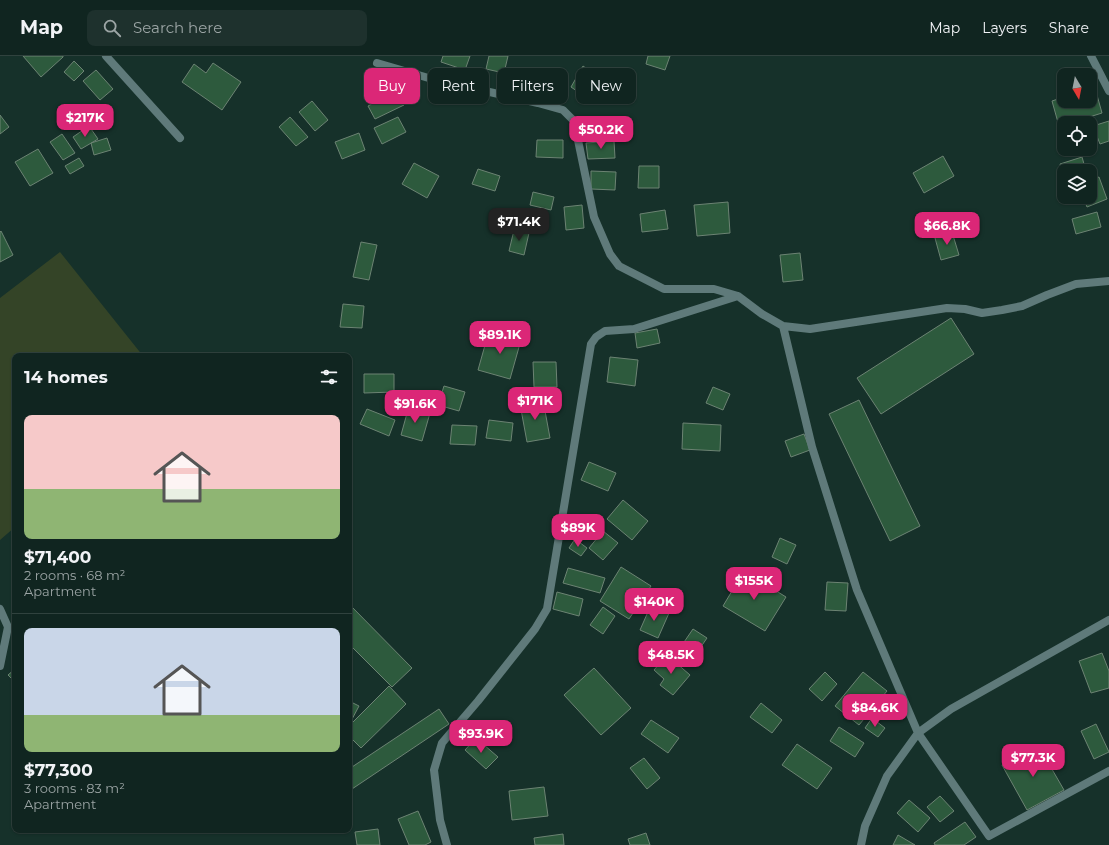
<!DOCTYPE html>
<html lang="en">
<head>
<meta charset="utf-8">
<style>
	body { margin:0; font-family:Montserrat,sans-serif; background:#1e312d; color:#f1f3f6; height:100vh; display:flex; flex-direction:column; font-size:15px; white-space:nowrap }
	* { box-sizing:border-box; margin:0 }
	p { font-size:13px; color:#9ca5a5 }
	.icon { flex:none; width:22px; height:22px; fill:none; stroke:currentColor; stroke-width:2; stroke-linecap:round; stroke-linejoin:round }
	.map { position:relative; flex:1; overflow:hidden }
	.side { position:absolute; left:12px; top:297px; width:340px; height:480px; display:flex; flex-direction:column; background:#102520; border-radius:8px; box-shadow:0 1px 3px #0004,0 0 0 1px #30423e }
	.side>* { flex:none }
	.banner { position:absolute; left:364px; top:12px; width:380px; height:36px; display:flex; gap:8px }
	.needle { width:26px; rotate:170deg }
	.tools { position:absolute; left:1057px; top:12px; display:grid; gap:8px }
	.tools a { display:grid; place-items:center; width:40px; height:40px; border-radius:8px; background:#102520; box-shadow:0 1px 3px #0004,0 0 0 1px #30423e; font-size:20px }
	.price { position:absolute; translate:-50% -34px; padding:0 9px; border-radius:8px; background:#db2777; color:#fff; font-size:13px; line-height:26px; filter:drop-shadow(0 1px 2px #0008) }
	.price::after { content:''; position:absolute; left:50%; top:24px; width:12px; height:9px; margin-left:-6px; background:inherit; clip-path:polygon(0 0,100% 0,50% 100%) }
	.price.on { background:#222; color:#fff }
	ul { padding:0; list-style:none }
	li { display:grid; align-content:center; gap:8px; height:212px; padding:0 12px }
	li+li { border-top:1px solid #30423e }
	li span { display:grid; place-items:center; height:124px; border-radius:8px; color:#555 }
	li>.icon { margin-inline-start:auto }
	span .icon { width:72px; height:72px; fill:#fffc; stroke-width:1 }
	li b { font-size:17px }
	h2 { display:flex; justify-content:space-between; align-items:center; height:48px; padding:0 12px; font-size:17px }
	.pill { padding:0 14px; border-radius:8px; background:#102520; box-shadow:0 1px 3px #0004,0 0 0 1px #30423e; font-size:14px; line-height:36px }
	.pill.on { background:#db2777; color:#fff }
	header { display:flex; align-items:center; gap:24px; box-sizing:border-box; height:56px; padding:0 20px; background:#102520; border-bottom:1px solid #30423e }
	header strong { font-size:19px }
	nav { display:flex; gap:22px; margin-inline-start:auto; font-size:14px }
	.search { width:280px; height:36px; background:#1e312d; display:flex; align-items:center; gap:10px; box-sizing:border-box; padding:0 14px; border-radius:8px; color:#9ca5a5; font-size:15px }
	.map>svg:first-child { display:block }
	.pitch { fill:#344427 }
	.building { fill:#2d5a3d; stroke:#6c8373 }
	.lines { fill:none; stroke-linecap:round; stroke-linejoin:round }
	.minor { stroke:#5f7a7a; stroke-width:8 }
</style>
</head>
<body>
<header>
<strong>Map</strong>
<div class="search"><svg class="icon" aria-label="search" viewBox="0 0 24 24"><circle cx="10" cy="10" r="6"/><path d="M15 15l6 6"/></svg>Search here</div>
<nav><a>Map</a><a>Layers</a><a>Share</a></nav>
</header>
<div class="map">
<svg width="1109" height="789" viewBox="0 0 1109 789">
	<rect width="100%" height="100%" fill="#16312a"/>
	<path class="pitch" d="M60,196L143,300H15V471L0,484V242Z"/>
	<path class="building" d="M23,0H63V1L41,21Z
		M443,0H470L465,14L441,6Z
		M489,0H508L504,17L486,13Z
		M648,0H670L665,14L646,8Z
		M74,5L84,15L74,25L64,16Z
		M213,7L241,26L222,54L182,26L194,8L206,17Z
		M583,10L601,23L590,44L571,31Z
		M96,14L113,33L100,44L83,25Z
		M394,29L404,49L375,63L368,50L383,42L380,36Z
		M1095,32L1102,57L1070,67H1064V69L1059,70L1052,45L1064,41V45H1090V33Z
		M312,45L328,64L315,75L299,56Z
		M0,59L9,71L0,78Z
		M290,61L308,81L296,90L279,71Z
		M398,61L406,76L382,88L374,72Z
		M1109,65V85L1100,88L1093,70Z
		M587,66L604,68L603,80L586,79Z
		M89,70L98,83L81,93L73,81Z
		M359,77L365,94L342,103L335,86Z
		M62,78L75,97L63,104L50,86Z
		M107,82L111,94L94,99L91,87Z
		M537,84H563V102L536,101Z
		M614,85L615,102L588,103L586,87Z
		M38,93L53,117L30,130L15,106Z
		M943,100L954,120L924,137L913,117Z
		M1082,101L1086,115H1064V124L1060,108Z
		M79,102L84,110L70,118L65,110Z
		M414,107L439,120L427,142L402,128Z
		M639,110H659V132H638Z
		M478,113L500,120L495,135L472,128Z
		M591,115L616,116L615,134L591,133Z
		M1099,121L1107,143L1087,151L1083,141H1090V124Z
		M533,136L554,141L551,154L530,149Z
		M728,146L730,177L697,180L694,149Z
		M582,149L584,172L566,174L564,151Z
		M665,154L668,173L642,176L640,158Z
		M1097,156L1101,171L1076,178L1072,163Z
		M514,174L529,177L524,199L509,195Z
		M1,175L13,199L0,206V176Z
		M952,176L959,199L941,204L935,182Z
		M361,186L377,189L369,224L353,221Z
		M800,197L803,224L783,226L780,199Z
		M343,248L364,250L362,272L340,271Z
		M951,262L974,298L881,358L857,322Z
		M657,273L660,287L637,292L635,277Z
		M489,275L521,284L510,323L478,314Z
		M610,301L638,304L635,330L607,326Z
		M533,306H556L557,331H534Z
		M364,318H394V336L364,337Z
		M444,330L465,336L459,355L438,349Z
		M713,331L730,338L723,354L706,347Z
		M543,344L550,382L527,386L520,348Z
		M859,344L920,470L890,485L829,358Z
		M409,350L430,357L422,385L401,379Z
		M367,353L395,364L389,380L360,368Z
		M489,364L513,367L511,385L486,382Z
		M683,367L721,369L720,395L682,393Z
		M452,369L477,370L475,389L450,388Z
		M804,378L810,394L791,401L785,385Z
		M589,406L616,417L608,435L581,424Z
		M623,444L648,465L632,484L607,463Z
		M603,475L618,487L603,504L589,492Z
		M780,482L796,489L787,508L772,501Z
		M575,483L587,492L581,500L569,492Z
		M621,511L651,530L629,563L600,545Z
		M568,512L605,522L600,537L563,527Z
		M744,515L786,541L765,575L723,550Z
		M827,526L848,527L846,555L825,554Z
		M557,536L583,543L579,560L553,553Z
		M349,548L412,612L392,631L349,588Z
		M651,549L669,557L658,582L640,574Z
		M603,551L615,560L603,578L590,569Z
		M693,573L707,582L696,598L682,589Z
		M1102,597L1109,615V632L1091,637L1079,605Z
		M667,599L690,619L673,639L660,629L664,623L654,614Z
		M594,612L631,652L601,679L564,639Z
		M15,613V626L8,619Z
		M825,616L837,628L822,645L809,633Z
		M863,616L887,635L859,669L835,650Z
		M389,630L406,648L361,692L349,680V670Z
		M349,645L359,650L350,667L349,666Z
		M761,647L782,664L772,677L750,661Z
		M439,653L449,668L349,735V713Z
		M872,662L885,672L878,681L865,672Z
		M651,664L679,682L668,697L641,678Z
		M1096,668L1109,696L1094,703L1081,675Z
		M839,671L864,687L855,701L830,685Z
		M476,682L498,701L486,713L465,694Z
		M797,688L832,712L817,733L782,709Z
		M1038,689L1064,734L1027,754L1002,709Z
		M644,702L660,722L647,733L630,712Z
		M544,731L548,760L512,764L509,735Z
		M940,740L954,755L940,766L927,751Z
		M909,744L930,762L918,776L897,757Z
		M418,755L431,786L425,789H409L398,763Z
		M965,766L976,781L964,789H935L934,787Z
		M378,773L380,789H357L355,776Z
		M646,777L650,789H630L628,783Z
		M563,778L564,789H535L534,782Z
		M898,779L915,789H893Z"/>
	<g class="lines">
		<path class="minor" d="M106,0L180,82
			M1091,0L1109,35
			M377,7L432,23L538,47L563,54L574,65L594,161L610,198L619,210L664,233H714L738,240L762,258L783,270L810,273L947,252L965,253L982,257L1002,254L1022,250L1047,239L1076,228L1109,225
			M783,270L812,391L857,534L918,677L989,780L1109,715
			M0,553L8,571L0,610
			M447,789L440,764L434,714L442,687L478,645L535,573L547,553L591,288L596,281L605,275L634,273L738,240
			M861,789L865,770L887,720L918,677L951,653L1109,564"/>
	</g>
</svg>
<div class="tools">
<a><svg class="needle" viewBox="-14 -14 28 28"><path d="M0-13l5 13h-10z" fill="#e53935"/><path d="M0 13l5-13h-10z" fill="#9ca5a5"/></svg></a>
<a><svg class="icon" aria-label="locate" viewBox="0 0 24 24"><circle cx="12" cy="12" r="6"/><path d="M12 2v4M12 18v4M2 12h4M18 12h4"/></svg></a>
<a><svg class="icon" aria-label="layers" viewBox="0 0 24 24"><path d="M12 4l9 5-9 5-9-5zM3 14l9 5 9-5"/></svg></a>
</div>
<b class="price" style="left:85px;top:82px">$217K</b>
<b class="price" style="left:601px;top:94px">$50.2K</b>
<b class="price on" style="left:519px;top:186px">$71.4K</b>
<b class="price" style="left:947px;top:190px">$66.8K</b>
<b class="price" style="left:500px;top:299px">$89.1K</b>
<b class="price" style="left:535px;top:365px">$171K</b>
<b class="price" style="left:415px;top:368px">$91.6K</b>
<b class="price" style="left:578px;top:492px">$89K</b>
<b class="price" style="left:754px;top:545px">$155K</b>
<b class="price" style="left:654px;top:566px">$140K</b>
<b class="price" style="left:671px;top:619px">$48.5K</b>
<b class="price" style="left:875px;top:672px">$84.6K</b>
<b class="price" style="left:481px;top:698px">$93.9K</b>
<b class="price" style="left:1033px;top:722px">$77.3K</b>
<div class="banner">
<a class="pill on">Buy</a>
<a class="pill">Rent</a>
<a class="pill">Filters</a>
<a class="pill">New</a>
</div>
<section class="side">
<h2>14 homes<svg class="icon" aria-label="filters" viewBox="0 0 24 24"><path d="M4 7h16M4 17h16"/><circle cx="9" cy="7" r="2"/><circle cx="15" cy="17" r="2"/></svg></h2>
<ul>
<li><span style="background:linear-gradient(#f6c9c9 60%,#8fb573 0)"><svg class="icon" aria-label="home" viewBox="0 0 24 24"><path d="M3 11l9-7 9 7M6 9v11h12V9"/></svg></span><div><b>$71,400</b><p>2 rooms · 68 m²</p><p>Apartment</p></div></li>
<li><span style="background:linear-gradient(#c9d6e8 70%,#8fb573 0)"><svg class="icon" aria-label="home" viewBox="0 0 24 24"><path d="M3 11l9-7 9 7M6 9v11h12V9"/></svg></span><div><b>$77,300</b><p>3 rooms · 83 m²</p><p>Apartment</p></div></li>
</ul>
</section>
</div>
</body>
</html>
